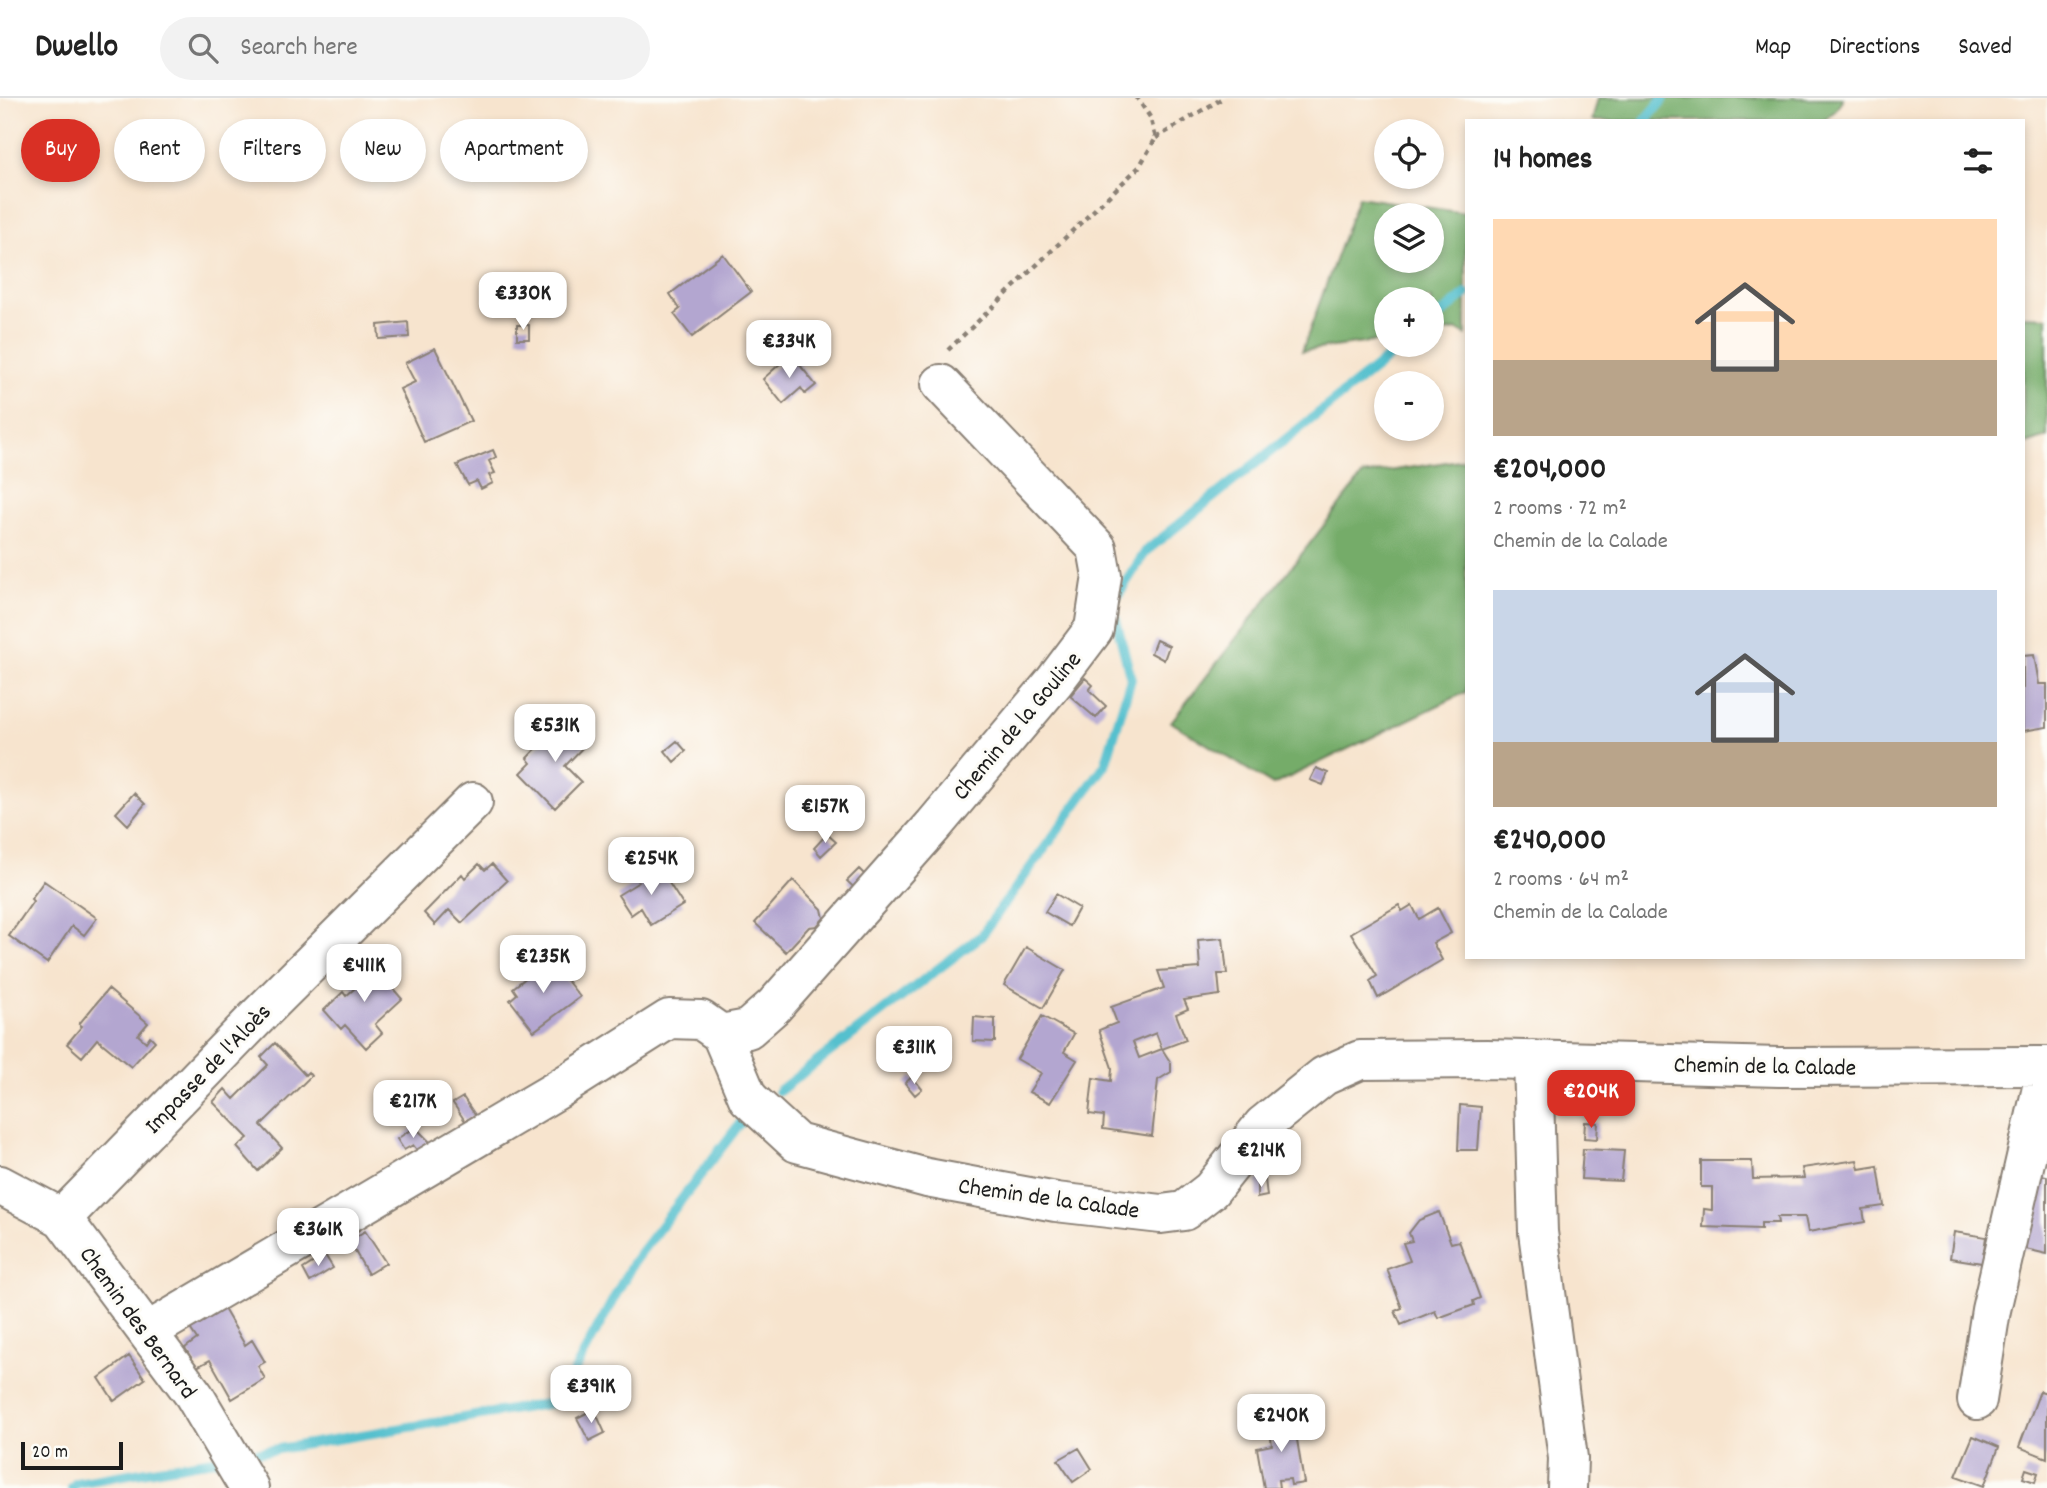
<!DOCTYPE html>
<html lang="en">
<head>
<meta charset="utf-8">
<style>
	body { margin:0; font-family:Dekko,sans-serif; background:#f2f2f2; color:#222; height:100vh; display:flex; flex-direction:column; font-size:26px; white-space:nowrap }
	* { box-sizing:border-box; margin:0 }
	p { font-size:23px; color:#767676 }
	.icon { flex:none; width:38px; height:38px; fill:none; stroke:currentColor; stroke-width:2; stroke-linecap:round; stroke-linejoin:round }
	.map { position:relative; flex:1; overflow:hidden }
	.side { position:absolute; left:1465px; top:21px; width:560px; height:840px; display:flex; flex-direction:column; background:#fff; border-radius:0px; box-shadow:0 4px 10px #0003 }
	.side>* { flex:none }
	.hud { position:absolute; left:21px; top:21px; width:665px; height:63px; display:flex; gap:14px }
	.buttons { position:absolute; left:1374px; top:21px; display:grid; gap:14px }
	.buttons a { display:grid; place-items:center; width:70px; height:70px; border-radius:50%; background:#fff; box-shadow:0 4px 10px #0003; font-size:35px }
	.scale { position:absolute; left:21px; bottom:18px; width:102px; box-sizing:border-box; padding-left:7px; border:4px solid #1c1c1c; border-top:0; font-size:19px; line-height:24px; white-space:nowrap; color:#1c1c1c; -webkit-text-stroke:5px #fdfcf7; paint-order:stroke }
	.price { position:absolute; translate:-50% -60px; padding:0 16px; border-radius:14px; background:#fff; color:#222; font-size:23px; line-height:46px; filter:drop-shadow(0 2px 4px #0008) }
	.price::after { content:''; position:absolute; left:50%; top:42px; width:21px; height:16px; margin-left:-10px; background:inherit; clip-path:polygon(0 0,100% 0,50% 100%) }
	.price.current { background:#d93025; color:#fff }
	ul { padding:0; list-style:none }
	li { display:grid; align-content:center; gap:14px; height:371px; padding:0 28px }
	li span { display:grid; place-items:center; height:217px; border-radius:0px; color:#555 }
	li>.icon { margin-inline-start:auto }
	span .icon { width:126px; height:126px; fill:#fffc; stroke-width:1 }
	li b { font-size:30px }
	h2 { display:flex; justify-content:space-between; align-items:center; height:84px; padding:0 28px; font-size:30px }
	.pill { padding:0 24px; border-radius:32px; background:#fff; box-shadow:0 4px 10px #0003; font-size:24px; line-height:63px }
	.pill.current { background:#d93025; color:#fff }
	header { display:flex; align-items:center; gap:42px; box-sizing:border-box; height:98px; padding:0 35px; background:#fff; border-bottom:2px solid #e0e0e0 }
	header strong { font-size:33px }
	nav { display:flex; gap:38px; margin-inline-start:auto; font-size:24px }
	.search { width:490px; height:63px; background:#f2f2f2; display:flex; align-items:center; gap:18px; box-sizing:border-box; padding:0 24px; border-radius:38px; color:#767676; font-size:26px }
	.map>svg:first-child { display:block }
	.forest { fill:#74ac69; stroke:#486442; stroke-width:2; fill-rule:evenodd }
	.lines { fill:none; stroke-linecap:round; stroke-linejoin:round }
	.stream { stroke:#54c0ce; stroke-width:10 }
	.building { fill:#b3a6d0 }
	.minor-casing { stroke:#8a8075; stroke-width:42 }
	.path { stroke:#8a8075; stroke-width:4.5; stroke-dasharray:5 5; stroke-linecap:butt }
	.minor { stroke:#fff; stroke-width:38 }
	.labels { text-anchor:middle; stroke-width:6; stroke-linejoin:round; paint-order:stroke }
	.street-label { font-size:24px; fill:#1c1c1c; stroke:#fdfcf7 }
</style>
</head>
<body>
<header>
<strong>Dwello</strong>
<div class="search"><svg class="icon" aria-label="search" viewBox="0 0 24 24"><circle cx="10" cy="10" r="6"/><path d="M15 15l6 6"/></svg>Search here</div>
<nav><a>Map</a><a>Directions</a><a>Saved</a></nav>
</header>
<div class="map">
<svg width="2047" height="1390" viewBox="0 0 2047 1390">
	<rect width="100%" height="100%" fill="#fdfcf7"/>
	<filter id="ink" filterUnits="userSpaceOnUse"><feTurbulence type="fractalNoise" baseFrequency=".0143" numOctaves="2"/><feDisplacementMap in="SourceGraphic" scale="14" xChannelSelector="R" yChannelSelector="G"/><feConvolveMatrix kernelMatrix="1 2 1 2 8 2 1 2 1" color-interpolation-filters="sRGB"/></filter>
	<filter id="wash" filterUnits="userSpaceOnUse"><feTurbulence type="fractalNoise" baseFrequency=".00686" numOctaves="4" result="noise"/><feDisplacementMap in="SourceGraphic" scale="28" xChannelSelector="R" yChannelSelector="G"/><feGaussianBlur stdDeviation="1.57" result="paint"/><feColorMatrix in="noise" values="0 0 0 0 0 0 0 0 0 0 0 0 0 0 0 0 0 1.4 0 .05"/><feComposite in="paint" operator="in"/></filter>
	<g filter="url(#wash)">
		<rect width="100%" height="100%" fill="#f7e4ce"/>
		<path class="forest" d="M1598,0H1843L1836,12L1823,23H1592Z
			M1358,99L1466,115V237L1457,232L1432,236V201H1386V242L1302,253ZM1386,117H1432V163H1386Z
			M2023,218L2047,219V339L2023,347Z
			M1466,361V594L1273,687L1171,624L1363,377Z"/>
		<g class="lines">
			<path class="stream" d="M1645,23L1664,0
				M1432,224L1466,196
				M779,993L981,838L1105,667L1131,581L1112,506L1146,453L1404,247
				M72,1390L76,1385L558,1304L634,1163L742,1023"/>
		</g>
		<g id="blocks">
			<path class="building" d="M723,156L751,194L692,239L674,216L680,211L670,196Z
				M408,224L409,239L379,241L378,227Z
				M517,227H529V241H517Z
				M435,250L471,323L424,344L400,291L415,284L405,265Z
				M791,256L816,287L805,296L801,290L783,306L763,281Z
				M493,352L496,359L489,363L495,375L489,377L493,385L481,391L477,383L468,387L457,367Z
				M1156,542L1169,548L1164,562L1151,555Z
				M2034,557L2039,586H2047V629L2023,633V558Z
				M1085,580L1093,587L1089,592L1106,608L1096,620L1070,598Z
				M565,621L588,644L565,668L581,684L555,710L521,675L531,665L527,660Z
				M677,643L686,653L674,664L665,653Z
				M1316,670L1328,675L1323,687L1310,682Z
				M134,695L145,706L128,727L116,715Z
				M827,736L836,744L821,758L814,750Z
				M479,766L485,772L492,766L507,783L462,825L449,812L435,827L424,815L462,776L465,780Z
				M660,771L683,807L651,827L641,810L631,817L618,797L639,784L635,777L643,772L647,779Z
				M859,771L874,786L863,798L847,783Z
				M793,782L822,811L824,820L817,828L809,829L786,854L755,825Z
				M44,783L97,820L84,837L72,828L47,865L9,838L33,803L31,801Z
				M1056,796L1079,810L1069,828L1045,814Z
				M1399,807L1402,813L1412,807L1419,821L1438,810L1451,835L1433,845L1442,862L1378,900L1370,883L1377,878L1351,835Z
				M1223,840L1227,876H1218L1220,897L1184,902L1188,911L1176,916L1186,942L1162,951L1156,935L1133,944L1139,960L1162,951L1171,965V974L1158,982L1152,1038L1103,1031L1104,1018L1089,1016L1093,980L1111,983L1112,970L1099,932L1117,925L1111,909L1164,890L1158,873L1200,870L1198,842Z
				M1026,849L1065,872L1043,910L1004,887Z
				M550,861L580,899L534,933L510,902L517,896L513,890Z
				M364,862L374,873L376,871L402,901L375,926L382,935L366,950L345,927L341,931L324,912L343,894L346,898L354,891L345,879Z
				M108,891L148,925L138,937L146,944L150,938L155,943L131,969L97,941L82,959L67,946L82,928L79,926Z
				M1042,918L1074,936L1064,954L1077,962L1050,1005L1029,994L1041,975L1017,961Z
				M974,919L995,921V944L973,943Z
				M904,943L914,956L895,972L885,960Z
				M275,945L305,977L308,974L311,978L261,1027L282,1050L258,1073L237,1049L248,1040L213,1004L225,991L234,1001L268,967L261,959Z
				M912,979L922,991L915,997L905,985Z
				M463,999L475,1017L465,1023L453,1005Z
				M1460,1007L1481,1009L1478,1052H1458Z
				M1585,1024L1598,1025L1597,1041L1584,1040Z
				M415,1029L430,1044L417,1052L413,1047L404,1052L397,1041Z
				M1583,1051L1624,1053L1621,1083L1581,1081Z
				M1857,1062L1859,1071L1878,1068L1884,1108L1863,1111L1865,1124L1808,1134L1805,1119H1777L1778,1125H1761V1131L1703,1129L1704,1111L1712,1112V1089H1701V1063H1752L1753,1081L1804,1080L1802,1070Z
				M2035,1076L2047,1078V1156L2017,1149Z
				M1265,1081L1267,1098L1257,1100V1082Z
				M1439,1114L1451,1145L1459,1143L1480,1200L1473,1203L1474,1207L1438,1220L1435,1213L1401,1227L1395,1213L1402,1210L1387,1171L1410,1163L1403,1145L1412,1143L1409,1135L1419,1122Z
				M365,1133L386,1165L368,1176L349,1143Z
				M1954,1134L1986,1139L1982,1165L1950,1160Z
				M325,1157L333,1170L310,1184L303,1171Z
				M220,1204L245,1247L252,1242L265,1264L258,1268L265,1281L232,1301L210,1262L197,1269L185,1250L197,1241L187,1226Z
				M129,1258L145,1281L114,1303L99,1280Z
				M2040,1293L2047,1295V1360L2019,1349Z
				M594,1311L605,1335L589,1343L577,1320Z
				M1293,1317L1304,1385L1291,1387L1290,1381L1278,1382L1279,1390H1264L1257,1350L1272,1347L1268,1320Z
				M1973,1338L1999,1349L1984,1388L1956,1378Z
				M1079,1350L1092,1371L1073,1384L1058,1362Z
				M2026,1371L2038,1375L2035,1384L2023,1380Z"/>
		</g>
	</g>
	<g filter="url(#ink)">
		<use href="#blocks" fill-opacity="0" stroke="#8a8075" stroke-width="2"/>
		<g class="lines">
			<defs>
				<path id="minor" d="M721,936L748,931L774,908L934,727L1054,584L1094,531L1102,478L1097,450L941,286
					M1533,962L1538,1134L1568,1360L1567,1390
					M0,1087L62,1120L194,1297L249,1390
					M62,1120L260,916L473,704
					M147,1234L557,992L669,921L701,922L721,936L748,1000L797,1045L927,1080L1056,1104L1161,1116L1184,1113L1211,1092L1263,1027L1324,978L1360,962L1487,961L1779,969L2047,968
					M1977,1302L1991,1212L2047,968"/>
			</defs>
			<use href="#minor" class="minor-casing"/>
			<path class="path" d="M1156,40L1223,0
				M948,252L1139,69L1156,40L1150,19L1137,0"/>
			<use href="#minor" class="minor"/>
		</g>
	</g>
	<g class="labels">
		<g class="street-label">
			<text transform="translate(1016 627) rotate(-50)" y="8">Chemin de la Gouline</text>
			<text transform="translate(1765 967) rotate(1)" y="8">Chemin de la Calade</text>
			<text transform="translate(207 970) rotate(-46)" y="8">Impasse de l'Aloès</text>
			<text transform="translate(1049 1099) rotate(8)" y="8">Chemin de la Calade</text>
			<text transform="translate(139 1224) rotate(54)" y="8">Chemin des Bernard</text>
		</g>
	</g>
</svg>
<div class="buttons">
<a><svg class="icon" aria-label="locate" viewBox="0 0 24 24"><circle cx="12" cy="12" r="6"/><path d="M12 2v4M12 18v4M2 12h4M18 12h4"/></svg></a>
<a><svg class="icon" aria-label="layers" viewBox="0 0 24 24"><path d="M12 4l9 5-9 5-9-5zM3 14l9 5 9-5"/></svg></a>
<a>+</a>
<a>−</a>
</div>
<div class="scale">20 m</div>
<b class="price" style="left:523px;top:234px">€330K</b>
<b class="price" style="left:789px;top:282px">€334K</b>
<b class="price" style="left:555px;top:666px">€531K</b>
<b class="price" style="left:825px;top:747px">€157K</b>
<b class="price" style="left:651px;top:799px">€254K</b>
<b class="price" style="left:543px;top:897px">€235K</b>
<b class="price" style="left:364px;top:906px">€411K</b>
<b class="price" style="left:914px;top:988px">€311K</b>
<b class="price current" style="left:1591px;top:1032px">€204K</b>
<b class="price" style="left:413px;top:1042px">€217K</b>
<b class="price" style="left:1261px;top:1091px">€214K</b>
<b class="price" style="left:318px;top:1170px">€361K</b>
<b class="price" style="left:591px;top:1327px">€391K</b>
<b class="price" style="left:1281px;top:1356px">€240K</b>
<div class="hud">
<a class="pill current">Buy</a>
<a class="pill">Rent</a>
<a class="pill">Filters</a>
<a class="pill">New</a>
<a class="pill">Apartment</a>
</div>
<section class="side">
<h2>14 homes<svg class="icon" aria-label="filters" viewBox="0 0 24 24"><path d="M4 7h16M4 17h16"/><circle cx="9" cy="7" r="2"/><circle cx="15" cy="17" r="2"/></svg></h2>
<ul>
<li><span style="background:linear-gradient(#ffd9b3 65%,#b9a48a 0)"><svg class="icon" aria-label="home" viewBox="0 0 24 24"><path d="M3 11l9-7 9 7M6 9v11h12V9"/></svg></span><div><b>€204,000</b><p>2 rooms · 72 m²</p><p>Chemin de la Calade</p></div></li>
<li><span style="background:linear-gradient(#c9d6e8 70%,#b9a48a 0)"><svg class="icon" aria-label="home" viewBox="0 0 24 24"><path d="M3 11l9-7 9 7M6 9v11h12V9"/></svg></span><div><b>€240,000</b><p>2 rooms · 64 m²</p><p>Chemin de la Calade</p></div></li>
</ul>
</section>
</div>
</body>
</html>
